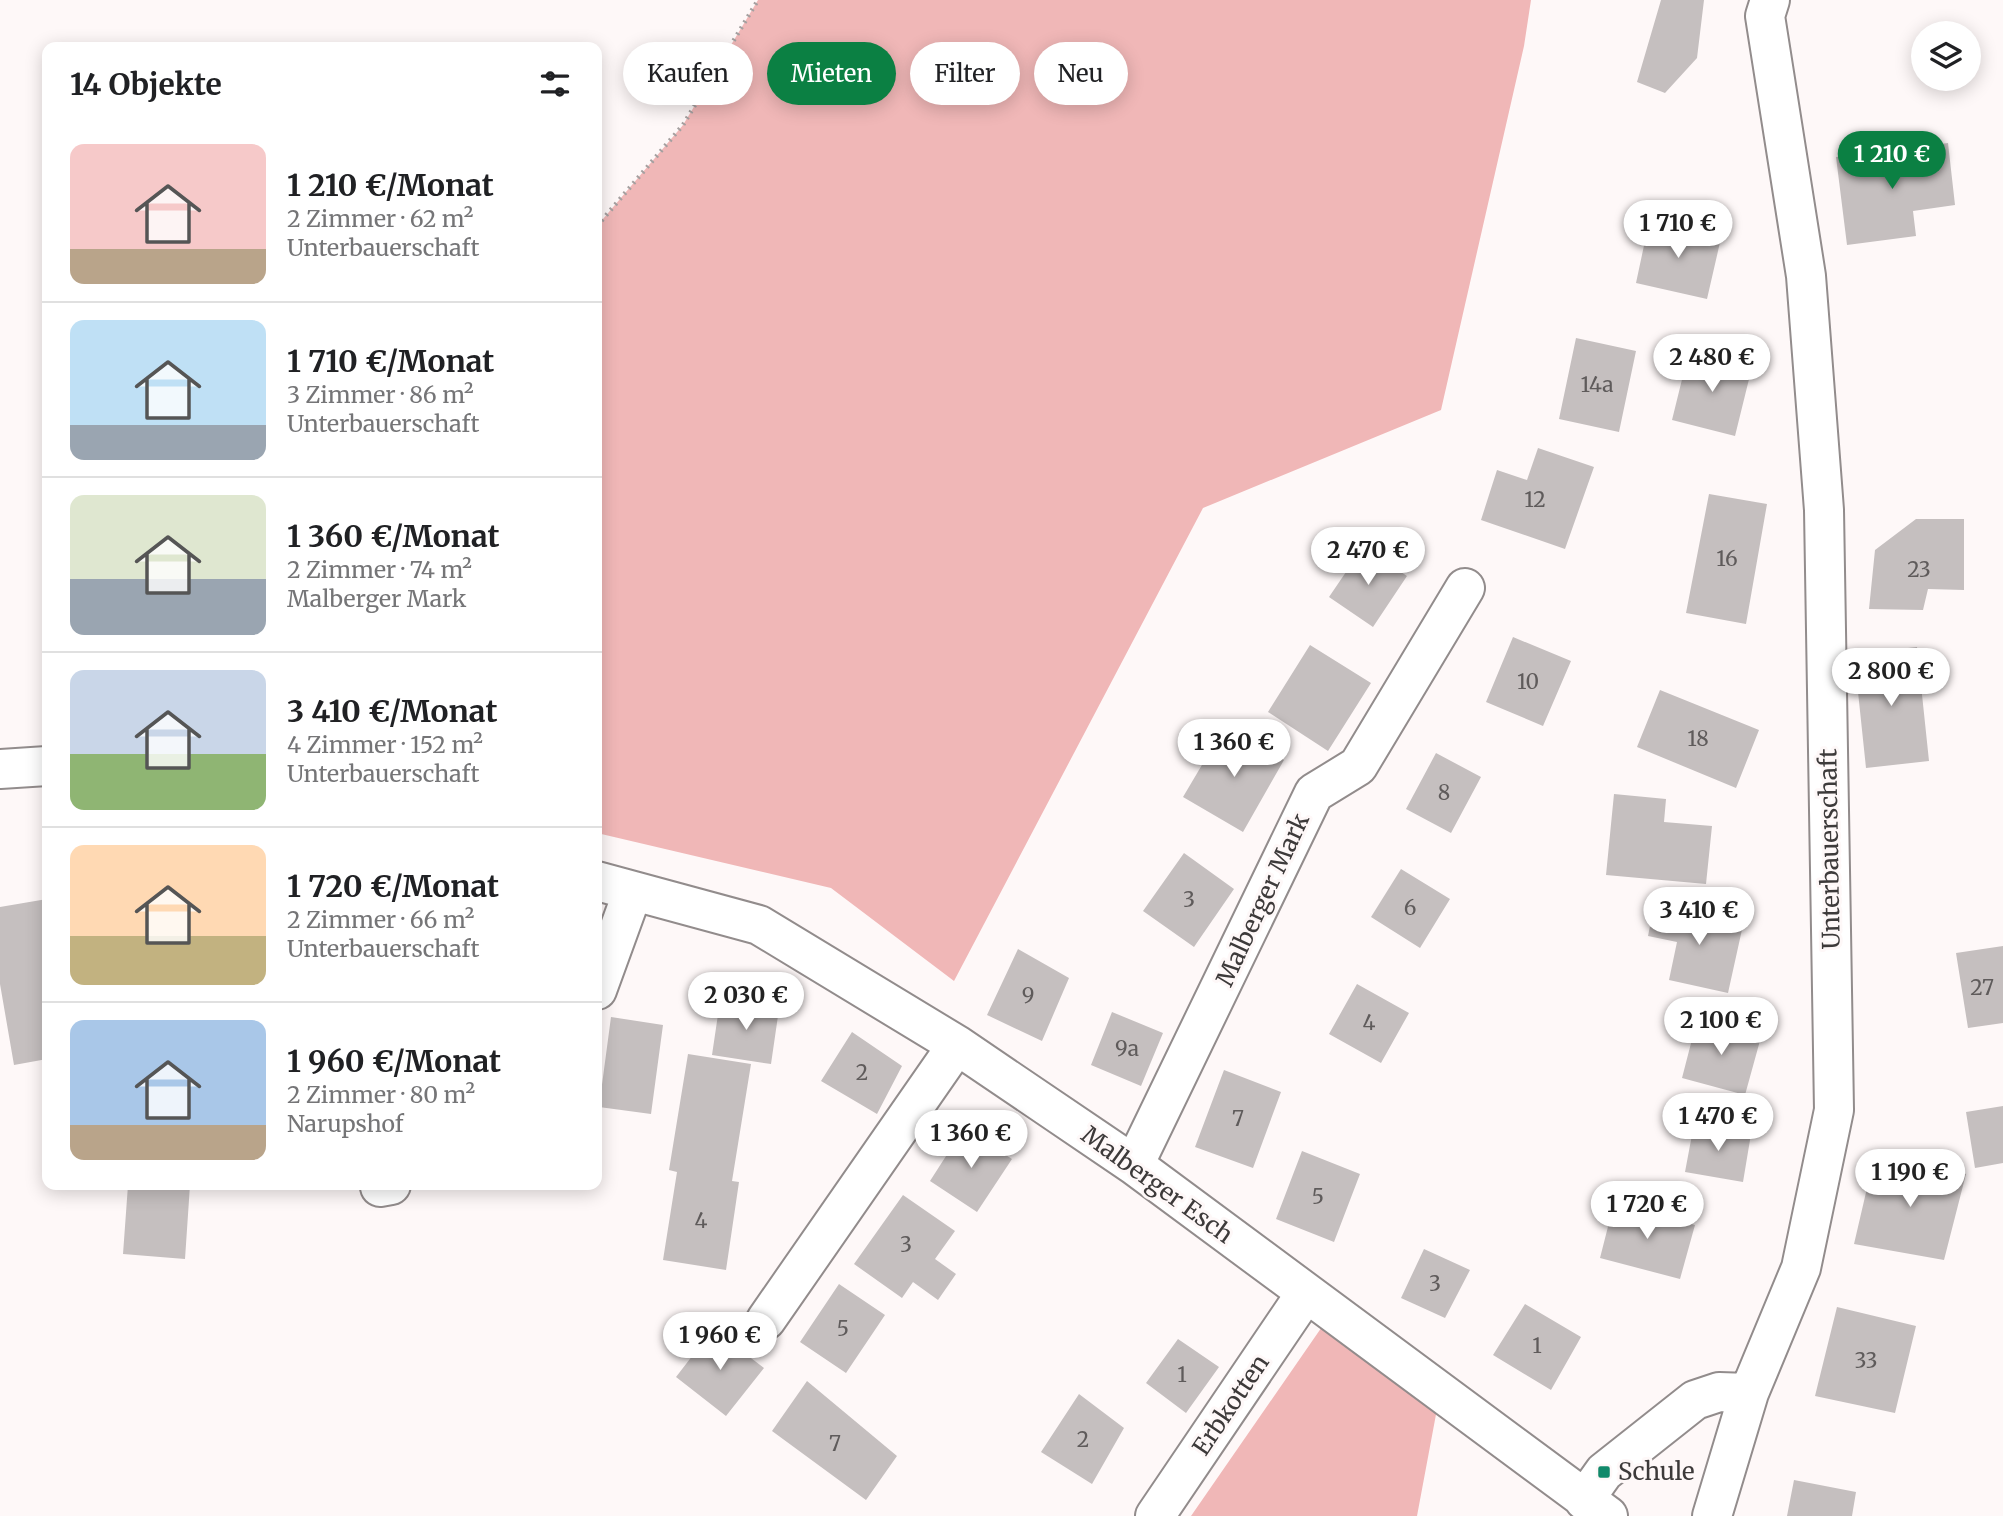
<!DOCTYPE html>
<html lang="de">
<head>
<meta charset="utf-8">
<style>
	body { margin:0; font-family:Merriweather,serif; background:#f6f6f6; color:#202124; height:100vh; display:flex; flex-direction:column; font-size:26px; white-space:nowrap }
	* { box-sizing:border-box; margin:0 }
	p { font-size:23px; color:#757577 }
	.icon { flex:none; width:38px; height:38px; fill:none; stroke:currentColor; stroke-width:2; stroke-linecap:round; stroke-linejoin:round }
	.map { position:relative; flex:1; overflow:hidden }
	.panel { position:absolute; left:42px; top:42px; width:560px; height:1148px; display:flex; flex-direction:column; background:#fff; border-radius:14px; box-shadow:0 4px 18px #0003 }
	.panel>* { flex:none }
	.guide { position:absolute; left:623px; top:42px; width:665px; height:63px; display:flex; gap:14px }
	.buttons { position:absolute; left:1911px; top:21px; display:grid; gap:14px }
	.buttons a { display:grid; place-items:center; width:70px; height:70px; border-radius:50%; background:#fff; box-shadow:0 4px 18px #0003; font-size:35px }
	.price { position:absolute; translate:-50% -60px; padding:0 16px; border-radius:24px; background:#fff; color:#222; font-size:23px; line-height:46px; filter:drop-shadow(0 2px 4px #0008) }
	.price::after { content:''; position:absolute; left:50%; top:42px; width:21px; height:16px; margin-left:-10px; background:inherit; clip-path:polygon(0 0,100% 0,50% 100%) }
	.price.on { background:#0b8043; color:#fff }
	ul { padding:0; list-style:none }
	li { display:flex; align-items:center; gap:21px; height:175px; padding:0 28px }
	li+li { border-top:2px solid #e0e0e0 }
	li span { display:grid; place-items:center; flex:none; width:196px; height:140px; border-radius:14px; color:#555 }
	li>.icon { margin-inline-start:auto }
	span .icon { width:84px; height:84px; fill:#fffc; stroke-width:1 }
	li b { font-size:30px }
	h2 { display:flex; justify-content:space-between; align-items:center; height:84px; padding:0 28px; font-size:30px }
	.chip { padding:0 24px; border-radius:32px; background:#fff; box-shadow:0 4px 18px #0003; font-size:24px; line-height:63px }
	.chip.on { background:#0b8043; color:#fff }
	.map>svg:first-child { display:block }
	.green { fill:#f0b7b7 }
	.building { fill:#c5bfbf }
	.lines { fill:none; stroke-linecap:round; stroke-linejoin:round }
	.minor-casing { stroke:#928c8c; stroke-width:42 }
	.path { stroke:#a5a0a0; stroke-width:4.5; stroke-dasharray:2 5; stroke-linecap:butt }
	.minor { stroke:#fff; stroke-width:38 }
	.poi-dot { fill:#11896a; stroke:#fef8f8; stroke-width:2.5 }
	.labels { text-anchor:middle; stroke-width:6; stroke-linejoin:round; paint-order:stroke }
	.number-label { font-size:21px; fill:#5f5b5b }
	.street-label { font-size:24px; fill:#3d3a3a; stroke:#fef8f8 }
	.poi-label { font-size:24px; fill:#3d3a3a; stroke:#fef8f8; text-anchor:start }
</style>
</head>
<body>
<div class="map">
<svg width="2003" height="1516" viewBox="0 0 2003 1516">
	<rect width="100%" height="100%" fill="#fef8f8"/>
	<path class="green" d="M758,0H1531L1524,46L1441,410L1203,508L954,981L831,888L597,833V226L683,125Z
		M1326,1321L1437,1409L1417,1516H1191Z"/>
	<path class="building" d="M1661,0H1704L1697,58L1665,93L1637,82Z
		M1948,143L1955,205L1913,211L1916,236L1847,245L1836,157Z
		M1649,222L1721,238L1707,299L1636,283Z
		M1576,338L1636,351L1619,432L1559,419Z
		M1689,351L1752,367L1735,436L1672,420Z
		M1538,448L1594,467L1565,549L1481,520L1497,470L1527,480Z
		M1709,494L1767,504L1746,624L1686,613Z
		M1916,519H1964V590L1928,589L1923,610L1869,609L1875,550Z
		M1363,547L1407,576L1373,627L1329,597Z
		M1513,637L1571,661L1543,726L1486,702Z
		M1310,645L1371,683L1328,751L1268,712Z
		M1917,647L1929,761L1866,768L1854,654Z
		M1660,690L1759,730L1736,788L1637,747Z
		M1225,726L1284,760L1243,832L1183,797Z
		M1436,753L1481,777L1451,833L1406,809Z
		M1614,794L1666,799L1664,822L1712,826L1706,884L1606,875Z
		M1184,853L1234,889L1194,947L1143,911Z
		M1401,869L1450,899L1420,948L1371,917Z
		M47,899V1059L14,1065L0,984V907Z
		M1654,906L1743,925L1728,993L1669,980L1677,942L1648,936Z
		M2003,946V1023L1968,1028L1956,953Z
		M1018,949L1069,978L1042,1041L987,1015Z
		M1357,984L1409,1013L1381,1063L1329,1034Z
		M720,1001L779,1009L771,1064L712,1055Z
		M1112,1012L1163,1033L1141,1086L1091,1065Z
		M611,1017L663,1025L651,1114L599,1107Z
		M1697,1020L1761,1037L1745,1095L1682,1078Z
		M852,1032L902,1066L877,1114L821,1081Z
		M688,1054L751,1064L732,1181L739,1182L726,1270L663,1260L677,1172L669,1170Z
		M1224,1070L1281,1092L1253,1168L1195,1147Z
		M2003,1106V1163L1975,1168L1966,1112Z
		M1694,1124L1751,1134L1743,1182L1685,1172Z
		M964,1128L1012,1159L977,1212L930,1181Z
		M1302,1151L1360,1174L1334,1242L1276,1219Z
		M1874,1158L1966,1174L1944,1260L1854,1244Z
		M128,1185H190L185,1259L123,1254Z
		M903,1195L955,1231L935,1259L956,1274L938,1300L913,1282L902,1298L854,1264Z
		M1614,1203L1695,1225L1680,1279L1600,1258Z
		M1424,1249L1470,1270L1445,1318L1401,1298Z
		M839,1284L885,1315L846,1373L800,1342Z
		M1525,1304L1581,1337L1551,1390L1493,1355Z
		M1837,1307L1916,1326L1895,1413L1815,1396Z
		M713,1329L764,1368L726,1416L676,1377Z
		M1178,1339L1219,1367L1186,1413L1146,1383Z
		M807,1381L897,1456L866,1500L772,1431Z
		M1079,1394L1124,1428L1092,1484L1041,1452Z
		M1794,1480L1856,1492L1852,1516H1787Z"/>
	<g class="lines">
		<defs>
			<path id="minor" d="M0,769L47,766
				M597,881L759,925L957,1045L1134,1165L1608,1516
				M597,990L633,891
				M1134,1165L1314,793L1358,766L1465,588
				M380,1187L391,1185
				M766,1320L957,1045
				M1584,1500L1604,1472L1695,1400L1719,1392L1749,1393
				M1155,1516L1306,1293
				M1712,1516L1749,1393L1801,1268L1834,1110L1824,510L1806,276L1765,16L1770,0"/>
		</defs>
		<use href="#minor" class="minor-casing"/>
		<path class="path" d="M597,226L683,125L758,0"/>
		<use href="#minor" class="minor"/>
	</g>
	<rect class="poi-dot" x="1597" y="1465" width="14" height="14" rx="3.5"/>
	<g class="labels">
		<g class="number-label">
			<text x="1597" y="392">14a</text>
			<text x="1535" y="507">12</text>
			<text x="1727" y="566">16</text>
			<text x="1919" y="577">23</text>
			<text x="1528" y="689">10</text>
			<text x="1698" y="746">18</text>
			<text x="1444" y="800">8</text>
			<text x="1189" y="907">3</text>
			<text x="1410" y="915">6</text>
			<text x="1982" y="995">27</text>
			<text x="1028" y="1003">9</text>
			<text x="1369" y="1030">4</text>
			<text x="1127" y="1056">9a</text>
			<text x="862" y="1080">2</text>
			<text x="1238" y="1126">7</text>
			<text x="1318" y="1204">5</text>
			<text x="701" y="1228">4</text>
			<text x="906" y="1252">3</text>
			<text x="1435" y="1291">3</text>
			<text x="843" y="1336">5</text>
			<text x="1537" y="1353">1</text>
			<text x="1866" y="1368">33</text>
			<text x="1182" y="1382">1</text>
			<text x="1083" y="1447">2</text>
			<text x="835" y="1451">7</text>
		</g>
		<g class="street-label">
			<text transform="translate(1830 849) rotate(-91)" y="8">Unterbauerschaft</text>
			<text transform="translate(1263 900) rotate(-65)" y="8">Malberger Mark</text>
			<text transform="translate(1157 1185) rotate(36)" y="8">Malberger Esch</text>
			<text transform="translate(1231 1405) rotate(-56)" y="8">Erbkotten</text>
		</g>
		<g class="poi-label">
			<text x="1618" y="1480">Schule</text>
		</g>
	</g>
</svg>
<div class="buttons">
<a><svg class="icon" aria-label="layers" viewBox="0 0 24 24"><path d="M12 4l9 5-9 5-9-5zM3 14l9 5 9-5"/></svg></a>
</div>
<b class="price on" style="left:1892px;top:191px">1 210 €</b>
<b class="price" style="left:1678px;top:260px">1 710 €</b>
<b class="price" style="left:1712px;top:394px">2 480 €</b>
<b class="price" style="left:1368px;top:587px">2 470 €</b>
<b class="price" style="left:1891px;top:708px">2 800 €</b>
<b class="price" style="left:1234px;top:779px">1 360 €</b>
<b class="price" style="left:1699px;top:947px">3 410 €</b>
<b class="price" style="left:746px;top:1032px">2 030 €</b>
<b class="price" style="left:1721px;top:1057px">2 100 €</b>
<b class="price" style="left:1718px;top:1153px">1 470 €</b>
<b class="price" style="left:971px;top:1170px">1 360 €</b>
<b class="price" style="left:1910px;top:1209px">1 190 €</b>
<b class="price" style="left:1647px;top:1241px">1 720 €</b>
<b class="price" style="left:720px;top:1372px">1 960 €</b>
<div class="guide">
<a class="chip">Kaufen</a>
<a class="chip on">Mieten</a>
<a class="chip">Filter</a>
<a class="chip">Neu</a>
</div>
<section class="panel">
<h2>14 Objekte<svg class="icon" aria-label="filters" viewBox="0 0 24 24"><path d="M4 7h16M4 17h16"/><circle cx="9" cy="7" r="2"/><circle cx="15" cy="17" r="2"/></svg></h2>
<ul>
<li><span style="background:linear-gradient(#f6c9c9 75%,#b9a48a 0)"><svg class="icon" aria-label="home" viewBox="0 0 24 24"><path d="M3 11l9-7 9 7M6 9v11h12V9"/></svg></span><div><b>1 210 €/Monat</b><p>2 Zimmer · 62 m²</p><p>Unterbauerschaft</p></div></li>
<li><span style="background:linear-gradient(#bfe0f5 75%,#9aa5b1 0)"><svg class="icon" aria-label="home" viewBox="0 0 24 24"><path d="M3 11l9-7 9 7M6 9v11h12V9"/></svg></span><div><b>1 710 €/Monat</b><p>3 Zimmer · 86 m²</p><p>Unterbauerschaft</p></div></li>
<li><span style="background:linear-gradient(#dfe7d0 60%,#9aa5b1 0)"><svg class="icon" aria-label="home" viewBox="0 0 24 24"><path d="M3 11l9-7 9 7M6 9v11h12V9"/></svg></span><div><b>1 360 €/Monat</b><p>2 Zimmer · 74 m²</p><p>Malberger Mark</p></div></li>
<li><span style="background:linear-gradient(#c9d6e8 60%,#8fb573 0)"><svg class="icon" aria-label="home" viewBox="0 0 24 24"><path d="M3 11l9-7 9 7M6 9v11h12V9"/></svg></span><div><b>3 410 €/Monat</b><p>4 Zimmer · 152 m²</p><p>Unterbauerschaft</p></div></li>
<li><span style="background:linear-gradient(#ffd9b3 65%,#c2b280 0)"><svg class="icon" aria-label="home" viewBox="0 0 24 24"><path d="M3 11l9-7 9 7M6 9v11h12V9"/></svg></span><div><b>1 720 €/Monat</b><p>2 Zimmer · 66 m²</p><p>Unterbauerschaft</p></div></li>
<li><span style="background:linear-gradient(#a9c7e8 75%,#b9a48a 0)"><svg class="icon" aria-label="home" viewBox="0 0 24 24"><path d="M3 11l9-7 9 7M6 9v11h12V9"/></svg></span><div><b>1 960 €/Monat</b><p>2 Zimmer · 80 m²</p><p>Narupshof</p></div></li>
</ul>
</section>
</div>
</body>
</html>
